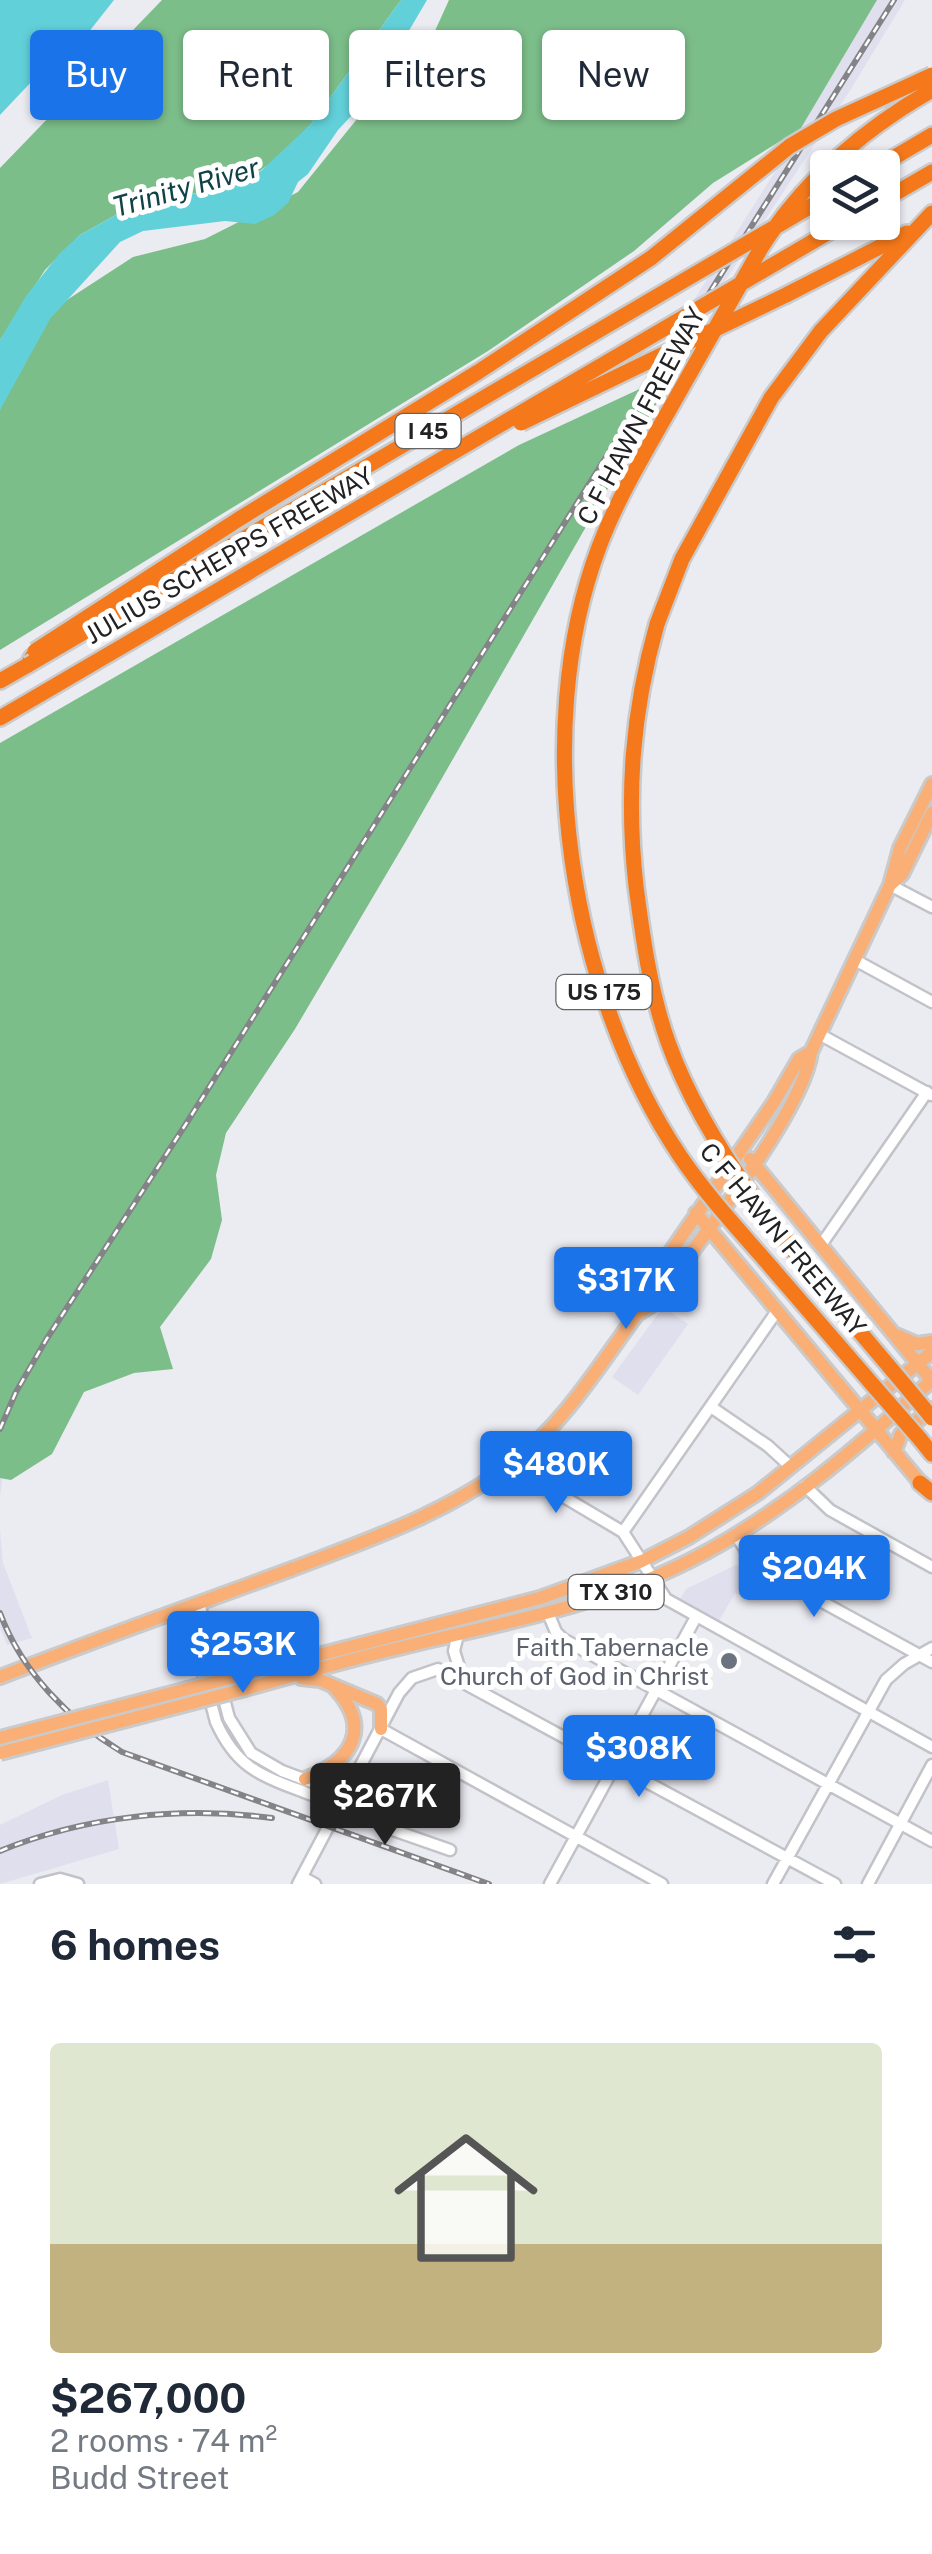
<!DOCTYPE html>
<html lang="en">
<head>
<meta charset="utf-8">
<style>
	body { margin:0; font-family:"Public Sans",sans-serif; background:#f2f2f3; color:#1f2937; height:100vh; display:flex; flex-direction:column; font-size:38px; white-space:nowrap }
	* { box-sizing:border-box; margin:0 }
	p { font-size:32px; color:#747a83 }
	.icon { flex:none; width:55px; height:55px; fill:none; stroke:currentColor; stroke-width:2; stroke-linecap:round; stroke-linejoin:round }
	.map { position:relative; height:1884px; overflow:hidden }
	.panel { display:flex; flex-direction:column; background:#fff; flex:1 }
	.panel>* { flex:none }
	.hud { position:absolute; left:30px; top:30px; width:872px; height:90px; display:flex; gap:20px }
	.tools { position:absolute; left:810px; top:150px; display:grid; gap:20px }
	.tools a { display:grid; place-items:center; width:90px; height:90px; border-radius:10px; background:#fff; box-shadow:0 2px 8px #0004; font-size:50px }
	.price { position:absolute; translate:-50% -85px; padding:0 22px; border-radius:10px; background:#1a73e8; color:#fff; font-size:32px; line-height:65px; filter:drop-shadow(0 2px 5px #0008) }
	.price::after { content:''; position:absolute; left:50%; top:60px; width:30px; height:22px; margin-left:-15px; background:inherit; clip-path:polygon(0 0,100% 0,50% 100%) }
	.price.active { background:#222; color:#fff }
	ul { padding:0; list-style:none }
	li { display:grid; align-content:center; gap:20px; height:530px; padding:0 50px }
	li span { display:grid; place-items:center; height:310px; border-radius:10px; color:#555 }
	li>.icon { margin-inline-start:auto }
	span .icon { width:180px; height:180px; fill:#fffc; stroke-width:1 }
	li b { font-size:42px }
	h2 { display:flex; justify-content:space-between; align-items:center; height:120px; padding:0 50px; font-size:42px }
	.chip { padding:0 35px; border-radius:10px; background:#fff; box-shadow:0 2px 8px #0004; font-size:35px; line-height:90px }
	.chip.active { background:#1a73e8; color:#fff }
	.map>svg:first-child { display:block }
	.built { fill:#e0dfee }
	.forest { fill:#7cbe8a }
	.water { fill:#62d0d9 }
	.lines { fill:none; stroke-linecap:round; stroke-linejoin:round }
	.minor-casing { stroke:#c2c2c9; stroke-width:15 }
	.major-casing { stroke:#cacaca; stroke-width:18 }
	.highway-casing { stroke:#cacaca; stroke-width:20 }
	.minor { stroke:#fff; stroke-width:10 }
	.major { stroke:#f9af76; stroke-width:12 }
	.highway { stroke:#f5791b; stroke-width:15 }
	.rail-casing { stroke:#838388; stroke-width:6 }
	.rail { stroke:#fff; stroke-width:2.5; stroke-dasharray:8; stroke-linecap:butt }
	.major-bridge-casing { stroke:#cacaca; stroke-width:18; stroke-linecap:butt }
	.highway-bridge-casing { stroke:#cacaca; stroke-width:20; stroke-linecap:butt }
	.major-bridge { stroke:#f9af76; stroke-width:12 }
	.highway-bridge { stroke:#f5791b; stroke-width:15 }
	.worship-dot { fill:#6b7280; stroke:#fff; stroke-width:4 }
	.labels { text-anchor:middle; stroke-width:10; stroke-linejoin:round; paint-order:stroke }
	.shield { fill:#fff; stroke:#646466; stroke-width:2.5 }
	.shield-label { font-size:22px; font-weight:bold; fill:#222224 }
	.street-label { font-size:25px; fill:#222224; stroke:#fff }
	.worship-label { font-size:25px; fill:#5b616d; stroke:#fff; text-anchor:end }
	.water-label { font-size:28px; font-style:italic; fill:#104347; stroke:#fff }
</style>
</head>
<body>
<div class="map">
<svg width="932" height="1884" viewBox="0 0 932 1884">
	<rect width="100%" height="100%" fill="#ebebf2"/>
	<path class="built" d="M860,0H905L851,89L702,316L52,1354L8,1439L0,1497V1398L776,170L773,143Z
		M663,1307L688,1324L638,1395L612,1377Z
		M0,1530L3,1563L32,1638L7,1645L0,1628Z
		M736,1565L755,1574L742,1596L735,1593L718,1623L679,1601L686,1589Z
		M108,1780L119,1849L0,1884V1825L62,1795Z"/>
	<path class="forest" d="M162,0H401L311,124L278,158L247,180L214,190L137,203L80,235L45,270L0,340V168Z
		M449,0H877L801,128L713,183L634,251L488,351L0,650V410L13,356L53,309L133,257L205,239L298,192L357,119L434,33Z
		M674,373L406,841L295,1029L226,1133L216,1175L222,1220L211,1259L160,1327L173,1369L134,1373L84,1392L52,1454L11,1480L0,1478V743L519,445Z"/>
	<path class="water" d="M0,0H114L84,38L33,80L0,115Z
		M401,0H427L397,51L361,97L353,114L338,130L308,174L298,182L288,203L274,215L255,224L225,221L143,231L120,242L50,319L0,410V340L26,296L60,253L80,235L137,203L214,190L247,180L262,170L311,124Z"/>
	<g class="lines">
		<defs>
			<path id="minor" d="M890,885L932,907
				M855,960L932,1002
				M819,1034L931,1095
				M821,1245L927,1092
				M711,1407L768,1446L791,1467
				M510,1465L623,1532L666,1599L932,1747
				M805,1486L830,1510L932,1567
				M623,1532L777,1311
				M736,1535L748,1554L764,1570L932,1662
				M199,1603L229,1718L251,1753L282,1771L330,1789L349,1807L390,1829L450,1850
				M186,1608L216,1722C235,1764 257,1775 299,1790C313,1795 323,1801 337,1798
				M548,1613L556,1632L563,1639L932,1841
				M458,1634L454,1651L463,1680
				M381,1729L662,1884
				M302,1877L315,1884
				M40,1884L60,1879L78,1884
				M298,1884L399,1693L412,1678L438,1669L835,1884
				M550,1884L696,1617
				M773,1884L886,1680L904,1664L932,1648
				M868,1884L932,1765"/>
			<path id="major" d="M890,885L902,874L932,813
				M811,1052L799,1059L774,1102L641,1295L637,1314L653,1304C692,1250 804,1112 811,1052L890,885L900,848L932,784
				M750,1159L932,1381
				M696,1213L924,1487
				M896,1335L917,1344L932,1342
				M894,1452L901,1434L932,1409
				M241,1675L540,1598L642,1561L689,1537L758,1493L932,1352
				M0,1677C97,1639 195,1605 292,1569C368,1540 445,1514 510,1465C563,1425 599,1366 637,1314
				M301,1678L320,1680L377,1704L381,1709V1729
				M245,1689C296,1675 347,1660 399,1648C497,1624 598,1607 689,1561C779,1516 858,1447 932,1380
				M305,1779C353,1761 373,1727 333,1686"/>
			<path id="highway" d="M876,168L932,135
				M882,201L932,172
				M812,242L846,222
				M786,295L907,233
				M657,624L682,559L771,398L821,331L932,213
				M0,681L28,665L32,657
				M0,718L418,473
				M920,1439L932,1454
				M920,1483L932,1493"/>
		</defs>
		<use href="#minor" class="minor-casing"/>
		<use href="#major" class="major-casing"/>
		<use href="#highway" class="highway-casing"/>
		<use href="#minor" class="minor"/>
		<use href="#major" class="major"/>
		<use href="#highway" class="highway"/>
		<defs>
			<path id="rail" d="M0,1429L16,1392L46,1340L184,1127L894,0
				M0,1613C22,1672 69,1720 122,1752L489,1884
				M0,1851C85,1816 181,1806 272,1818"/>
		</defs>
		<use href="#rail" class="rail-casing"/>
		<use href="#rail" class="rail"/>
		<defs>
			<path id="major-bridge" d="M0,1738L241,1675
				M0,1753L245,1689"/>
			<path id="highway-bridge" d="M521,423L786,295
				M418,473L812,242
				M657,624C632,712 626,796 636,886C643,939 650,991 668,1042C716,1177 842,1307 932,1418
				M35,651L239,519L478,372L651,258L790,146L836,119L932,75
				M28,665L828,196
				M920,1439C870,1382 821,1325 771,1267C740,1231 707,1196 680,1156C570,992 529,733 599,547C617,499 643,456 668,412C699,357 730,303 761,248C803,181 864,129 932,90"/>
		</defs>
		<use href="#major-bridge" class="major-bridge-casing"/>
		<use href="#highway-bridge" class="highway-bridge-casing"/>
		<use href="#major-bridge" class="major-bridge"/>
		<use href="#highway-bridge" class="highway-bridge"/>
	</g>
	<circle class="worship-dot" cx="729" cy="1661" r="10"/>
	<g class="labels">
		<g class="shield">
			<rect x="395.5" y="414" width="65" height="34" rx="8"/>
			<rect x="556.5" y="975" width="95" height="34" rx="8"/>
			<rect x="568.5" y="1575" width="95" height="34" rx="8"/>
		</g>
		<g class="shield-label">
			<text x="428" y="439">I 45</text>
			<text x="604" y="1000">US 175</text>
			<text x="616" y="1600">TX 310</text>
		</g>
		<g class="street-label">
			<text transform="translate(641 416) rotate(-62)" y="9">C F HAWN FREEWAY</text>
			<text transform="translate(229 555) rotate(-30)" y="9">JULIUS SCHEPPS FREEWAY</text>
			<text transform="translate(783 1239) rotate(50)" y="9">C F HAWN FREEWAY</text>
		</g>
		<g class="worship-label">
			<text x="709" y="1656">Faith Tabernacle<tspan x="709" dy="29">Church of God in Christ</tspan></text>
		</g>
		<g class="water-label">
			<text transform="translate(186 187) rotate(-16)" y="10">Trinity River</text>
		</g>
	</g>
</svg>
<div class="tools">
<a><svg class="icon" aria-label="layers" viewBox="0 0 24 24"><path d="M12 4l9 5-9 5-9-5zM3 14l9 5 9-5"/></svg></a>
</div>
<b class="price" style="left:626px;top:1332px">$317K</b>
<b class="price" style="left:556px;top:1516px">$480K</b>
<b class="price" style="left:814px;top:1620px">$204K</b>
<b class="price" style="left:243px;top:1696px">$253K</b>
<b class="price" style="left:639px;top:1800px">$308K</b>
<b class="price active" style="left:385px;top:1848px">$267K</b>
<div class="hud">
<a class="chip active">Buy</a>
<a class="chip">Rent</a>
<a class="chip">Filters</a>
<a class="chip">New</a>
</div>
</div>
<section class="panel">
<h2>6 homes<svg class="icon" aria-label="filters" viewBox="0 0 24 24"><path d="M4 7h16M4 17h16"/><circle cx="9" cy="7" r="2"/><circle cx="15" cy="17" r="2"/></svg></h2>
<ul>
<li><span style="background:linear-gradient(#dfe7d0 65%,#c2b280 0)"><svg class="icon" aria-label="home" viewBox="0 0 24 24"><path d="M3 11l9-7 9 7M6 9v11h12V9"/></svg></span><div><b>$267,000</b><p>2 rooms · 74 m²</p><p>Budd Street</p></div></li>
</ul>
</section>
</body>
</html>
